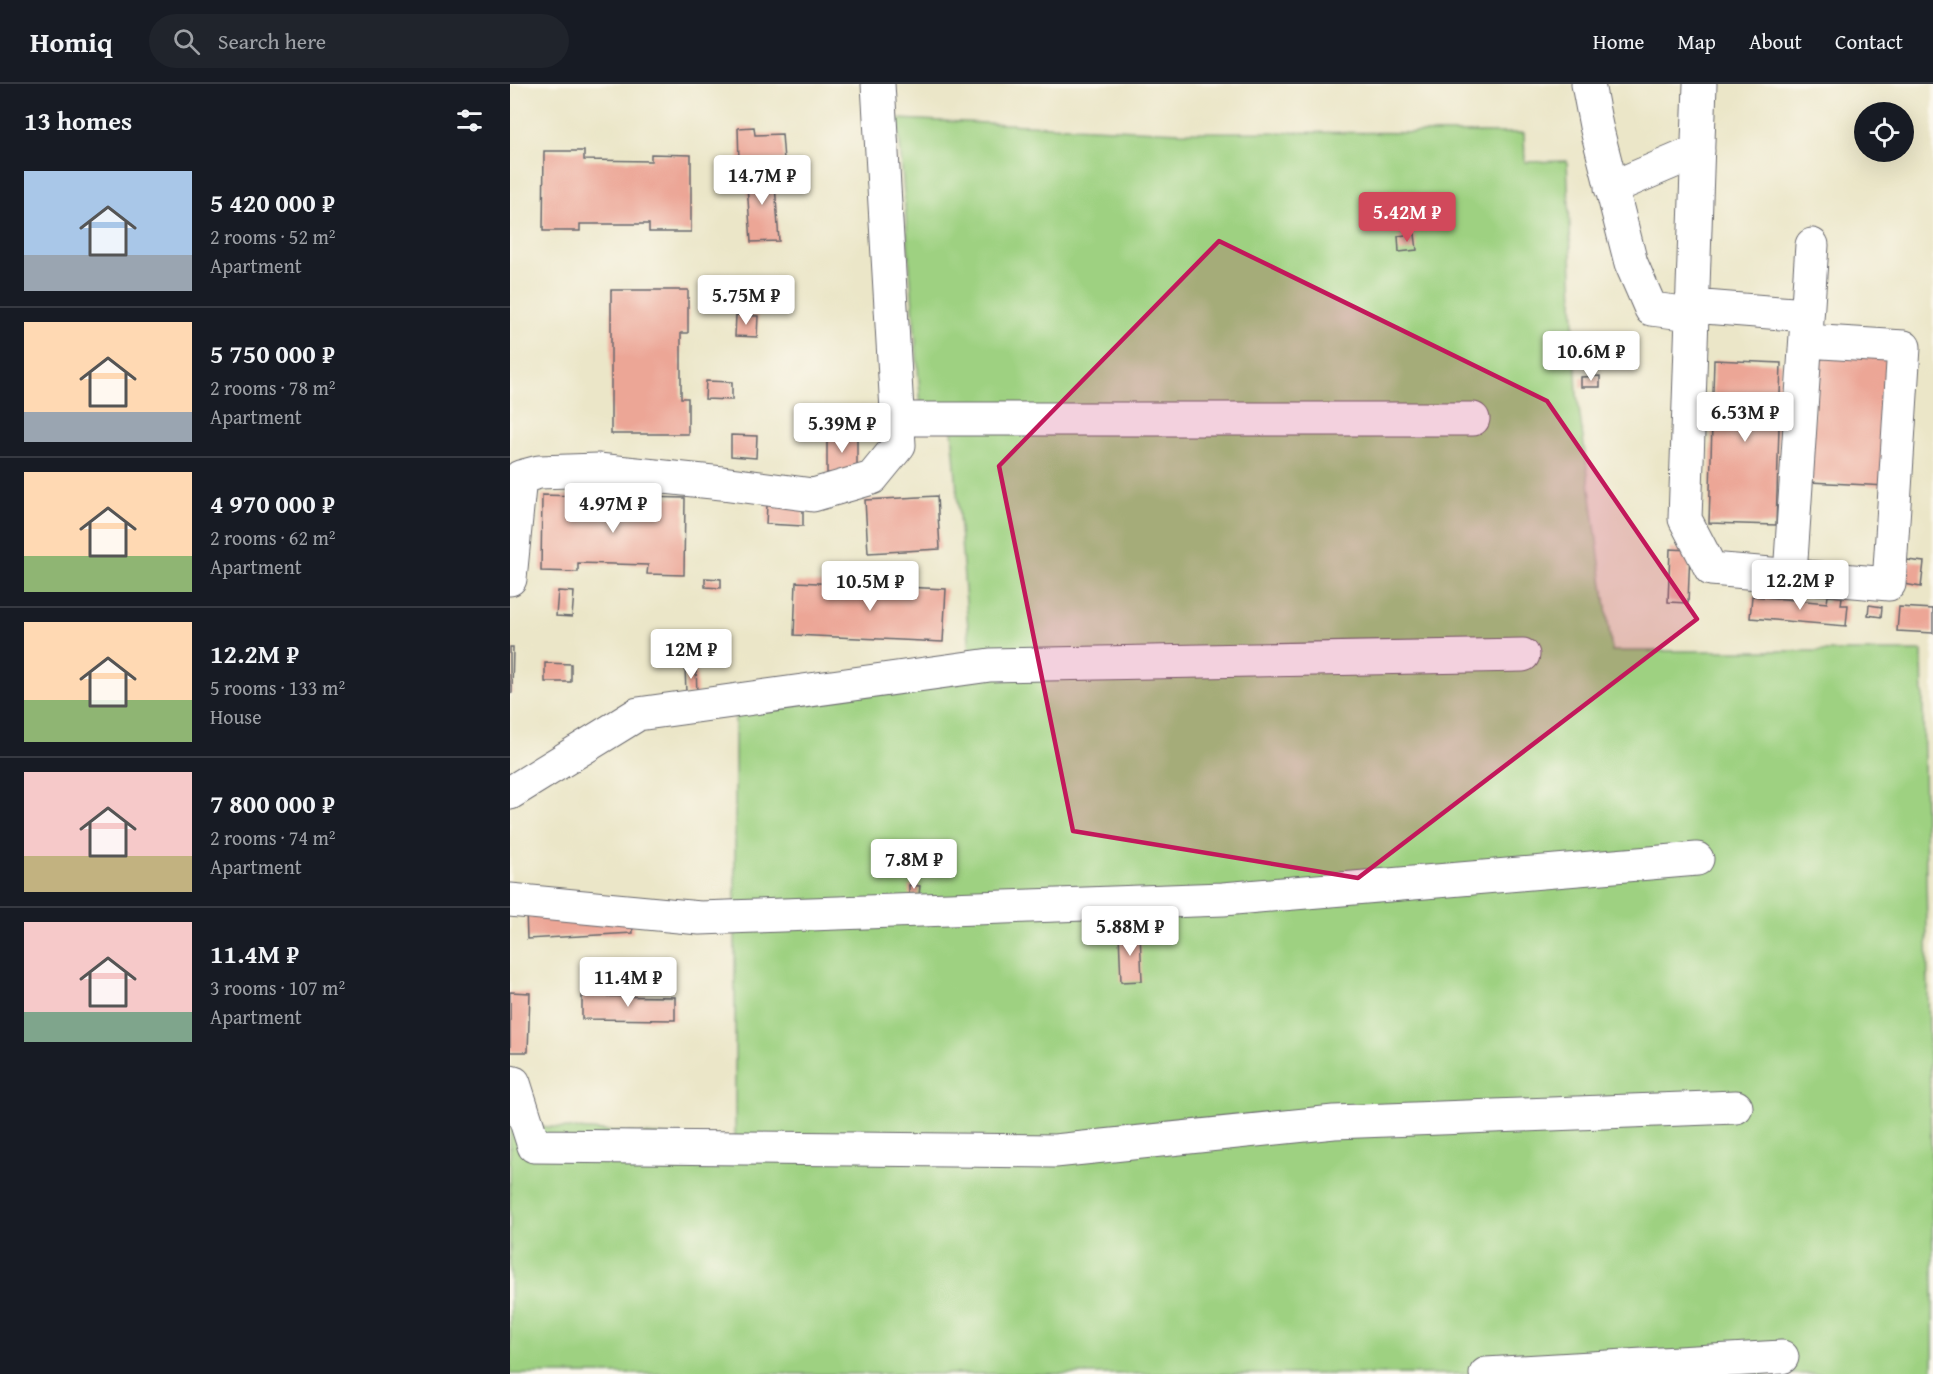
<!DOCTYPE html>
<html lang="en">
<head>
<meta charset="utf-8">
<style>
	body { margin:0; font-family:"Gentium Book Plus",serif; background:#20242c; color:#f1f3f6; height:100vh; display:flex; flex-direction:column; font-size:22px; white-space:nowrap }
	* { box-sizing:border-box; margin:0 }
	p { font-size:20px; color:#9ea1a6 }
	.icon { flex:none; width:33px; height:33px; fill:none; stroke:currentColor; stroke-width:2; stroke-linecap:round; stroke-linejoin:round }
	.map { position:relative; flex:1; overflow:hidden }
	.details { display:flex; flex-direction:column; background:#171b24; width:510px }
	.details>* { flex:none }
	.buttons { position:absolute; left:1344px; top:18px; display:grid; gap:12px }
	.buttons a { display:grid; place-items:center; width:60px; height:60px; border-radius:50%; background:#171b24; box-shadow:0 6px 24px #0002; font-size:30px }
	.price { position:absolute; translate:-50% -51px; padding:0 14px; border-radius:6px; background:#fff; color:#222; font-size:20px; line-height:39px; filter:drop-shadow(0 2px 3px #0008) }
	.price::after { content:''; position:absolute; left:50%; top:36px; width:18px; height:14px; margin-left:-9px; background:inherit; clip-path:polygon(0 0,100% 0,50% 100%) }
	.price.current { background:#d1495b; color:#fff }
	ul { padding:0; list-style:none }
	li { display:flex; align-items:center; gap:18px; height:150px; padding:0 24px }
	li+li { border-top:2px solid #363941 }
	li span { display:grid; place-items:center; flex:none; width:168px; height:120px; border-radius:0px; color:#555 }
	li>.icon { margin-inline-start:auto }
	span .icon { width:72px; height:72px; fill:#fffc; stroke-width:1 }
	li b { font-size:26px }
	h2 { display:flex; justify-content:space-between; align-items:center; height:72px; padding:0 24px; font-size:26px }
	header { display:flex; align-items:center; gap:36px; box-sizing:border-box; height:84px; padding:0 30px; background:#171b24; border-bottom:2px solid #363941 }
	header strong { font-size:28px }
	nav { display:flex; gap:33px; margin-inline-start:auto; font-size:21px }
	.search { width:420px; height:54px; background:#20242c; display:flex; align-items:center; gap:15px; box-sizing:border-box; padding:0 21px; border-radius:33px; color:#9ea1a6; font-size:22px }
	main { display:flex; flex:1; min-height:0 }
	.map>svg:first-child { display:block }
	.green { fill:#9ed181; stroke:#607a5e; stroke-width:1.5 }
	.building { fill:#eca696 }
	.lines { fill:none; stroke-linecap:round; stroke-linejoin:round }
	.minor-casing { stroke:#68676c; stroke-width:35 }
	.minor { stroke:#fff; stroke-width:33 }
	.marked { fill:#c2185b; fill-opacity:0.2; stroke:#c2185b; stroke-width:4.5; stroke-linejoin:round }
</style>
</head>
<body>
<header>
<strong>Homiq</strong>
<div class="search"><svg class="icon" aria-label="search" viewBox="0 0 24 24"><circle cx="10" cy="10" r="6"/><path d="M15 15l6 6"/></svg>Search here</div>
<nav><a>Home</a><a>Map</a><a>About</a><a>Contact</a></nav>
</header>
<main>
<section class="details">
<h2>13 homes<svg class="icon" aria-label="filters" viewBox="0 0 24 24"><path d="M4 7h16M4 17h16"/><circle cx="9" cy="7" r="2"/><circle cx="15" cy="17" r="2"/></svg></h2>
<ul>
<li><span style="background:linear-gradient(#a9c7e8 70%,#9aa5b1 0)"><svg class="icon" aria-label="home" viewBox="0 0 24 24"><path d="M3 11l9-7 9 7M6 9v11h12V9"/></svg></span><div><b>5 420 000 ₽</b><p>2 rooms · 52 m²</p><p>Apartment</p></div></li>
<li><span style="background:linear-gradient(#ffd9b3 75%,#9aa5b1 0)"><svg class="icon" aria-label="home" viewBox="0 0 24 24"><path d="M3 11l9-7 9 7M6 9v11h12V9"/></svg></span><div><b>5 750 000 ₽</b><p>2 rooms · 78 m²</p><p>Apartment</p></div></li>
<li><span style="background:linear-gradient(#ffd9b3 70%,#8fb573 0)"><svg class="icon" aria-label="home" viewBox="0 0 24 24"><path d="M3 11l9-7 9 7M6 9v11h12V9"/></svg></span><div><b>4 970 000 ₽</b><p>2 rooms · 62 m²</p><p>Apartment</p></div></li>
<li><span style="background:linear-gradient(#ffd9b3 65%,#8fb573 0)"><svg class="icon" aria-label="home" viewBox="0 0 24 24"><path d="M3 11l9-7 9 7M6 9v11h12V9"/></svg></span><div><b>12.2M ₽</b><p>5 rooms · 133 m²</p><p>House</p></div></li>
<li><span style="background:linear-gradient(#f6c9c9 70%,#c2b280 0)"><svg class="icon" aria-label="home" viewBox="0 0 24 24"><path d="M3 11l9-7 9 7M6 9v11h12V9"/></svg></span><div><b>7 800 000 ₽</b><p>2 rooms · 74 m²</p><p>Apartment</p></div></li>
<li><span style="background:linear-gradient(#f6c9c9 75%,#7fa58c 0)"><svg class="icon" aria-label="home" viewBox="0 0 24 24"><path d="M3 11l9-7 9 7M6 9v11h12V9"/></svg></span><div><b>11.4M ₽</b><p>3 rooms · 107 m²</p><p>Apartment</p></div></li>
</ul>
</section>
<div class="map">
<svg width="1423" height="1290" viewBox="0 0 1423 1290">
	<rect width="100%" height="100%" fill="#fbf7ec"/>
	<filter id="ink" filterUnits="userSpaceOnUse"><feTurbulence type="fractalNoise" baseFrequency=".0167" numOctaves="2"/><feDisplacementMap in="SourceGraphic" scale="12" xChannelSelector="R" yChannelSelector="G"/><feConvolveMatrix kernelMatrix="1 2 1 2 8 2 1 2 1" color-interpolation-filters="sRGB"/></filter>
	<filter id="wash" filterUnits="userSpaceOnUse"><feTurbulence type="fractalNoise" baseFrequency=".008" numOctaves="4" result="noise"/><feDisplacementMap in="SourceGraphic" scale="24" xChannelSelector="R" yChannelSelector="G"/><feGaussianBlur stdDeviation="1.35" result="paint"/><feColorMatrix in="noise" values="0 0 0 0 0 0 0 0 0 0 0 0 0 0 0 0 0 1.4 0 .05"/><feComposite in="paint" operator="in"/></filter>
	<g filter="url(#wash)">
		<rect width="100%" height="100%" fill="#ebe6c8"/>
		<path class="green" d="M388,35L670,48L1014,49L1015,78L1057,77L1067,310L1102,567H1412L1423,1179V1290H0V1037L14,1041L225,1057V626L461,581L441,333L412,335Z"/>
		<g id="blocks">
			<path class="building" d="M244,43L245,51L272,50L274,76L229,78L228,44Z
				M34,67H74V76L141,77V70L181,71V148H139V140H70V147H33Z
				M264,86L269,157L241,158L236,87Z
				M905,150L907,166L889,168L888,152Z
				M101,206H178V249H171V314H178V350H101Z
				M226,231L248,232L247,253L225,252Z
				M1307,267L1384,271L1377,402L1300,398Z
				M1204,276L1271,279L1266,441L1199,439Z
				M1090,292V303H1071V293Z
				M196,297L222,298V316L195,315Z
				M221,351L247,352L246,374L221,372Z
				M317,352H347V389H317Z
				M32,411L68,412V418L136,420V413L175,414L174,491L137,490L138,481L68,479V488L31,487Z
				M427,412L430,465L358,469L355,416Z
				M257,421L293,422V442L256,440Z
				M1160,465L1180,466L1178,519L1158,518Z
				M1397,476L1414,478L1411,503L1394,500Z
				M195,494L211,495V504L195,503Z
				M286,498L436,505L433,558L284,551Z
				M48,507L64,508L62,533L46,532Z
				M1242,512L1317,519L1318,512L1332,513L1331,521H1338L1336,542L1240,534Z
				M1359,521L1372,523L1371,533L1358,531Z
				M1389,523L1423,525V549L1387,547Z
				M0,563H3L2,609H0Z
				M35,579L61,580V598H35Z
				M175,582H186L187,610H176Z
				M399,801L410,802L409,812L399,811Z
				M121,820L123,849L17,855L16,825Z
				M630,849L632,897L611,898L609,850Z
				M0,908L20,909L18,968H0Z
				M72,912L165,913V936L72,935Z"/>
		</g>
	</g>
	<g filter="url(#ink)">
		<use href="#blocks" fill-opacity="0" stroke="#68676c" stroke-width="1.5"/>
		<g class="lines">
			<defs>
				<path id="minor" d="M1078,0L1086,42L1121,179L1141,225L1182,230
					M1190,0L1175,435L1201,485L1379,500L1394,263L1296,257
					M1101,104L1188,67
					M1182,222L1297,231
					M387,335H963
					M1280,491L1302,161
					M0,495L10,393L29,388L88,386L212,399L303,411L362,394L389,361L368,0
					M0,709L128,630L480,581L1013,571
					M0,816L190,834L713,815L1187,775
					M0,998L4,999L24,1062L545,1067L824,1038L1226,1023
					M976,1290L1272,1273"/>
			</defs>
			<use href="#minor" class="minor-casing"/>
			<use href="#minor" class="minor"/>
		</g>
	</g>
	<path class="marked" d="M709,157L1037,317L1187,535L848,794L563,747L489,382Z"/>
</svg>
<div class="buttons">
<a><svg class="icon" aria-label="locate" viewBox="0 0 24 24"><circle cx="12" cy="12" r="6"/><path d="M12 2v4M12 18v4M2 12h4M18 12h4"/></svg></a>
</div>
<b class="price" style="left:252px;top:122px">14.7M ₽</b>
<b class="price current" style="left:897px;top:159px">5.42M ₽</b>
<b class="price" style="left:236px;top:242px">5.75M ₽</b>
<b class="price" style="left:1081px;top:298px">10.6M ₽</b>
<b class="price" style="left:1235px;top:359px">6.53M ₽</b>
<b class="price" style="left:332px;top:370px">5.39M ₽</b>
<b class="price" style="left:103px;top:450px">4.97M ₽</b>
<b class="price" style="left:1290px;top:527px">12.2M ₽</b>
<b class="price" style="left:360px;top:528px">10.5M ₽</b>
<b class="price" style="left:181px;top:596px">12M ₽</b>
<b class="price" style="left:404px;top:806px">7.8M ₽</b>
<b class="price" style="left:620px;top:873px">5.88M ₽</b>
<b class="price" style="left:118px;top:924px">11.4M ₽</b>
</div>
</main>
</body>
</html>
